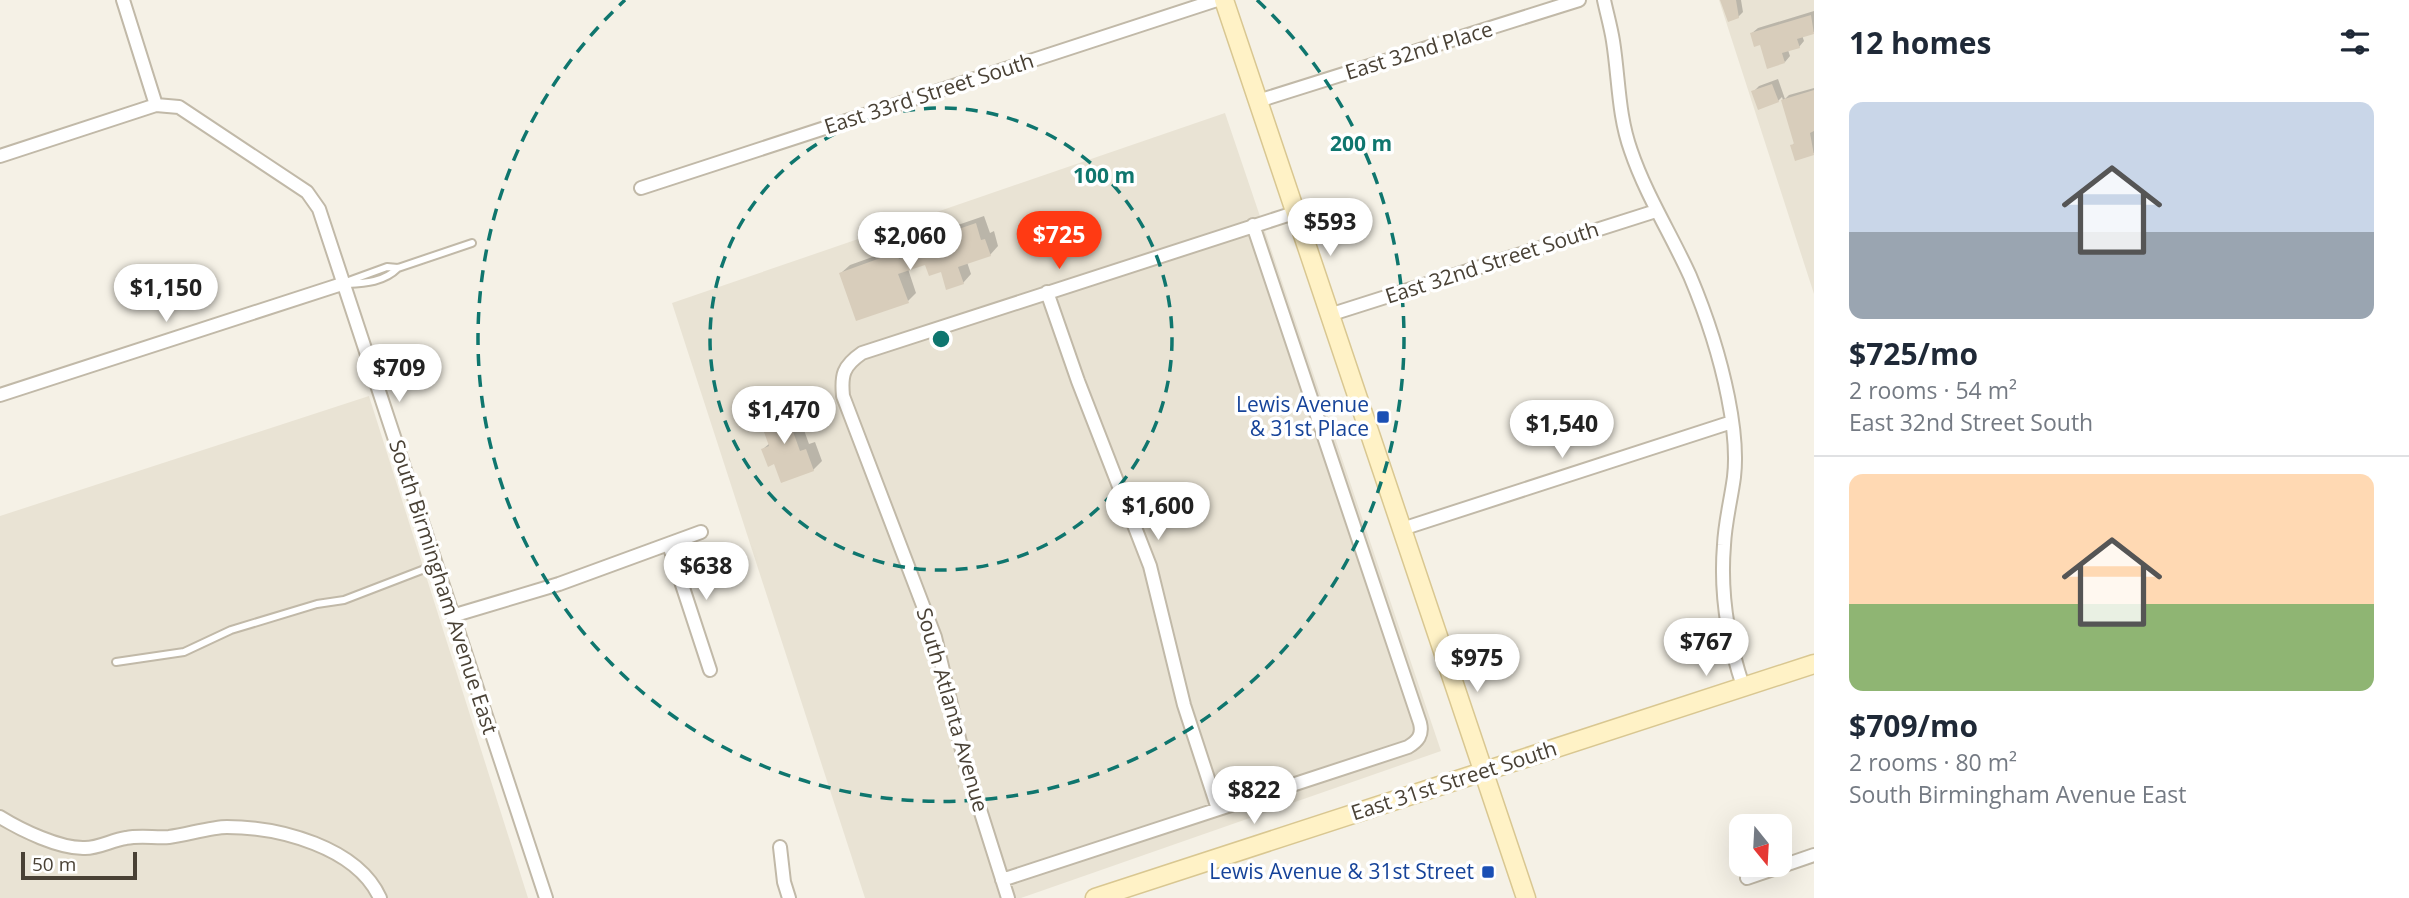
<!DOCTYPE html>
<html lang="en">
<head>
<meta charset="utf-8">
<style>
	body { margin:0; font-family:"Open Sans",sans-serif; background:#f2f2f3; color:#1f2937; height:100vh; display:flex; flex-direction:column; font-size:26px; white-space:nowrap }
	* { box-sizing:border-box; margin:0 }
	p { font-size:23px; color:#747a83 }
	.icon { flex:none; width:38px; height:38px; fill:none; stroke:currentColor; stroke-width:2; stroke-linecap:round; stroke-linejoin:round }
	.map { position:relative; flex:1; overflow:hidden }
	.drawer { display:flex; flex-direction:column; background:#fff; width:595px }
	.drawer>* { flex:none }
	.needle { width:46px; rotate:162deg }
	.buttons { position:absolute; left:1729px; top:814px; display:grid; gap:14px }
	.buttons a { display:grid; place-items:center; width:63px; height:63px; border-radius:14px; background:#fff; box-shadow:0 7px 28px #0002; font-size:35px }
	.scale { position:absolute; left:21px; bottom:18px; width:116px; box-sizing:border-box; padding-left:7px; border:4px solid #494135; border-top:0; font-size:19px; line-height:24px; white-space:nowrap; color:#494135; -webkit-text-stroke:5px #fff; paint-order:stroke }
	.price { position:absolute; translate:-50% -60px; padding:0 16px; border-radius:24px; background:#fff; color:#222; font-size:23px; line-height:46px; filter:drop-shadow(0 2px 4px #0008) }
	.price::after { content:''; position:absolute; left:50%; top:42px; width:21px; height:16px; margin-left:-10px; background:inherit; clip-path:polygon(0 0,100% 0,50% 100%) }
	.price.current { background:#ff3a13; color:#fff }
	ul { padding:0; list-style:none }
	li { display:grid; align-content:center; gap:14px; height:371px; padding:0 35px }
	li+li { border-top:2px solid #e0e1e3 }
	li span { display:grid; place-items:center; height:217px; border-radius:14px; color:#555 }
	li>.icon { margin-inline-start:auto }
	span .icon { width:126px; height:126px; fill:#fffc; stroke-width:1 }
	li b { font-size:30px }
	h2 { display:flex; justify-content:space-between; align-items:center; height:84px; padding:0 35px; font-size:30px }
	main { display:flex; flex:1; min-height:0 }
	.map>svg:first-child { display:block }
	.residential { fill:#e9e3d4 }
	.shadow { fill:#0003 }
	.building { fill:#d8cdbb }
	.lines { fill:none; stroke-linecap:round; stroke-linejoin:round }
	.service-casing { stroke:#c1b9a8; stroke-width:10 }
	.minor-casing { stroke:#c1b9a8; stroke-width:16 }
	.secondary-casing { stroke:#d9c791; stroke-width:21 }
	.service { stroke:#fff; stroke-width:6 }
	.minor { stroke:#fff; stroke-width:12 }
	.secondary { stroke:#fff2c6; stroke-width:18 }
	.ring { fill:none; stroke:#0f766e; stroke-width:3.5; stroke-dasharray:12 9 }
	.transit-dot { fill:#1a4fb4; stroke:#fff; stroke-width:2.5 }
	.labels { text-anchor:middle; stroke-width:7; stroke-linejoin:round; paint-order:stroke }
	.street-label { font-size:21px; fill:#494135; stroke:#fff }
	.transit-label { font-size:21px; fill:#164399; stroke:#fff; text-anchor:end }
	.centre { fill:#0f766e; stroke:#fff; stroke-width:3.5 }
	.ring-label { font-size:21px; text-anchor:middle; font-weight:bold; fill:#0f766e; stroke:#fff; stroke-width:7; stroke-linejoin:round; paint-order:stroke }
</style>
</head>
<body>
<main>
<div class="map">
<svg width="1814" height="898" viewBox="0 0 1814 898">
	<rect width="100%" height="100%" fill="#f5f1e6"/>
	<path class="residential" d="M1719,0H1814V294Z
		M1225,113L1441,751L1021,898H865L672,303Z
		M369,396L528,898H0V516Z"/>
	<path class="shadow" d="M1722,0H1741L1743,12L1738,17Z
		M1814,11V32L1802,35L1804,41L1799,47L1788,50L1790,56L1785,62L1752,33L1758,28Z
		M1778,79L1785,99L1789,95L1814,88V153L1796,158L1792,146L1795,142L1782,97L1778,101L1753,92L1759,86Z
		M984,216L990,233L994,231L998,246L990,255L967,262L971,274L963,283L926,262L908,269L916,293L908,301L841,273L850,265L906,245L908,252L944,240L943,235L952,227Z
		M800,399L805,414L800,419L809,444L815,442L822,461L813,470L775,462L763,449L770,443L761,418L770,410Z"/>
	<path class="building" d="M1720,0H1736L1739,18L1728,22Z
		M1811,15L1814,34L1797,39L1800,48L1782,53L1785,63L1767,69L1760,45L1754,47L1750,33Z
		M1772,84L1779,102L1758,110L1751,91Z
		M1814,90V131L1810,133L1814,155L1795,161L1790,145L1794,144L1781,100Z
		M976,223L981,240L985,239L991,256L958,267L964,284L946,290L941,272L929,276L925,265L898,274L909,303L856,321L839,273L897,252L899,259L944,245L941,235Z
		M792,406L798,424L791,426L800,451L806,449L814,471L781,483L774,464L768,467L761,449L769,446L759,418Z"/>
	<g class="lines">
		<defs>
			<path id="service" d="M343,283L387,267L398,268L472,243
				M347,284C366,283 384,282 398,268
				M116,662L184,652L231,630L317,604L344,600L435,565"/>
			<path id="minor" d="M123,0L156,105L179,107L307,192L319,209L546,898
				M1604,0C1607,14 1611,28 1613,41C1619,79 1618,115 1631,151C1646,195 1671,234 1690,276C1706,314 1720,357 1728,397C1733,422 1737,452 1734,477C1731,500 1725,522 1724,545C1720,593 1728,641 1743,686
				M1258,101L1579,0
				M0,156L156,105
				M641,188L1217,0
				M1047,292L1078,381L1150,566L1184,705L1218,809
				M1329,315L1656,211
				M0,395L342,284
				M1402,529L1732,422
				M669,545L710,670
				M452,616L559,584L701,532
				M0,817C21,830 60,849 85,848C99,848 112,840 126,838C140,835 155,838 169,837C186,835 211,827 227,827C279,827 357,847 380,898
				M780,847L784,882L789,898
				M1747,878L1814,855
				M1002,880L1408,747C1418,741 1423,735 1420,723L1253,225
				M1008,898L964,759L935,637L843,396C841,375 843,366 862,353L1294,213"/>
			<path id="secondary" d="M1224,0L1526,898
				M1095,898L1814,664"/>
		</defs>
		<use href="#service" class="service-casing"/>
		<use href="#minor" class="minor-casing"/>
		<use href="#secondary" class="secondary-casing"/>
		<use href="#service" class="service"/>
		<use href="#minor" class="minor"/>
		<use href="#secondary" class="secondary"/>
	</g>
	<g class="ring">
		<circle cx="941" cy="339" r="231"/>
		<path d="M1257 0A463 463 0 1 1 625 0"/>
	</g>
	<g class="transit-dot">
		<rect x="1376" y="410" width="14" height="14" rx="3.5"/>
		<rect x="1481" y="865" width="14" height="14" rx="3.5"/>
	</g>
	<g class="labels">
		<g class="street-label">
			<text transform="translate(1419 51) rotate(-17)" y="7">East 32nd Place</text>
			<text transform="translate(929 94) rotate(-18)" y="7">East 33rd Street South</text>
			<text transform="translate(1492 263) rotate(-18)" y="7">East 32nd Street South</text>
			<text transform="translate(443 587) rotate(72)" y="7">South Birmingham Avenue East</text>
			<text transform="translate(952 710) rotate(74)" y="7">South Atlanta Avenue</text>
			<text transform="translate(1454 781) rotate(-18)" y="7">East 31st Street South</text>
		</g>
		<g class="transit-label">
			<text x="1369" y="412">Lewis Avenue<tspan x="1369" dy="24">&amp; 31st Place</tspan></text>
			<text x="1474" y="879">Lewis Avenue &amp; 31st Street</text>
		</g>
	</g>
	<circle cx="941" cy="339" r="10" class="centre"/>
	<g class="ring-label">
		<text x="1361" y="151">200 m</text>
		<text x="1104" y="183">100 m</text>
	</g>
</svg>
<div class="buttons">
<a><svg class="needle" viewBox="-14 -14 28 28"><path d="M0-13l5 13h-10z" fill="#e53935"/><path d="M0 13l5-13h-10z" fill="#747a83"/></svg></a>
</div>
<div class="scale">50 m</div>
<b class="price" style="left:1330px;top:258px">$593</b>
<b class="price current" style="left:1059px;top:271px">$725</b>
<b class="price" style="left:910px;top:272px">$2,060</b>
<b class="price" style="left:166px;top:324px">$1,150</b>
<b class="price" style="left:399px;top:404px">$709</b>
<b class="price" style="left:784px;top:446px">$1,470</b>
<b class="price" style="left:1562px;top:460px">$1,540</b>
<b class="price" style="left:1158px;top:542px">$1,600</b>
<b class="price" style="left:706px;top:602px">$638</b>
<b class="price" style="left:1706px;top:678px">$767</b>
<b class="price" style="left:1477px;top:694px">$975</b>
<b class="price" style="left:1254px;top:826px">$822</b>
</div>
<section class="drawer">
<h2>12 homes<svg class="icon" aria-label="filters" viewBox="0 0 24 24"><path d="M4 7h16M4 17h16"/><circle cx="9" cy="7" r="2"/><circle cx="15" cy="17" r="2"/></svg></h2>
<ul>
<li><span style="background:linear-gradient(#c9d6e8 60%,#9aa5b1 0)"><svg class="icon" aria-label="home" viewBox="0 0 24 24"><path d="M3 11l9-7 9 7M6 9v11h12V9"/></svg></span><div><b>$725/mo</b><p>2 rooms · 54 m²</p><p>East 32nd Street South</p></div></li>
<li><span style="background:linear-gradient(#ffd9b3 60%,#8fb573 0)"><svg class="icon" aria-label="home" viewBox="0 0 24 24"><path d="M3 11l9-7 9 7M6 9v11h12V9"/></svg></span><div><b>$709/mo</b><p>2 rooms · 80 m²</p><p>South Birmingham Avenue East</p></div></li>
</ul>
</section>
</main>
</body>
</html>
